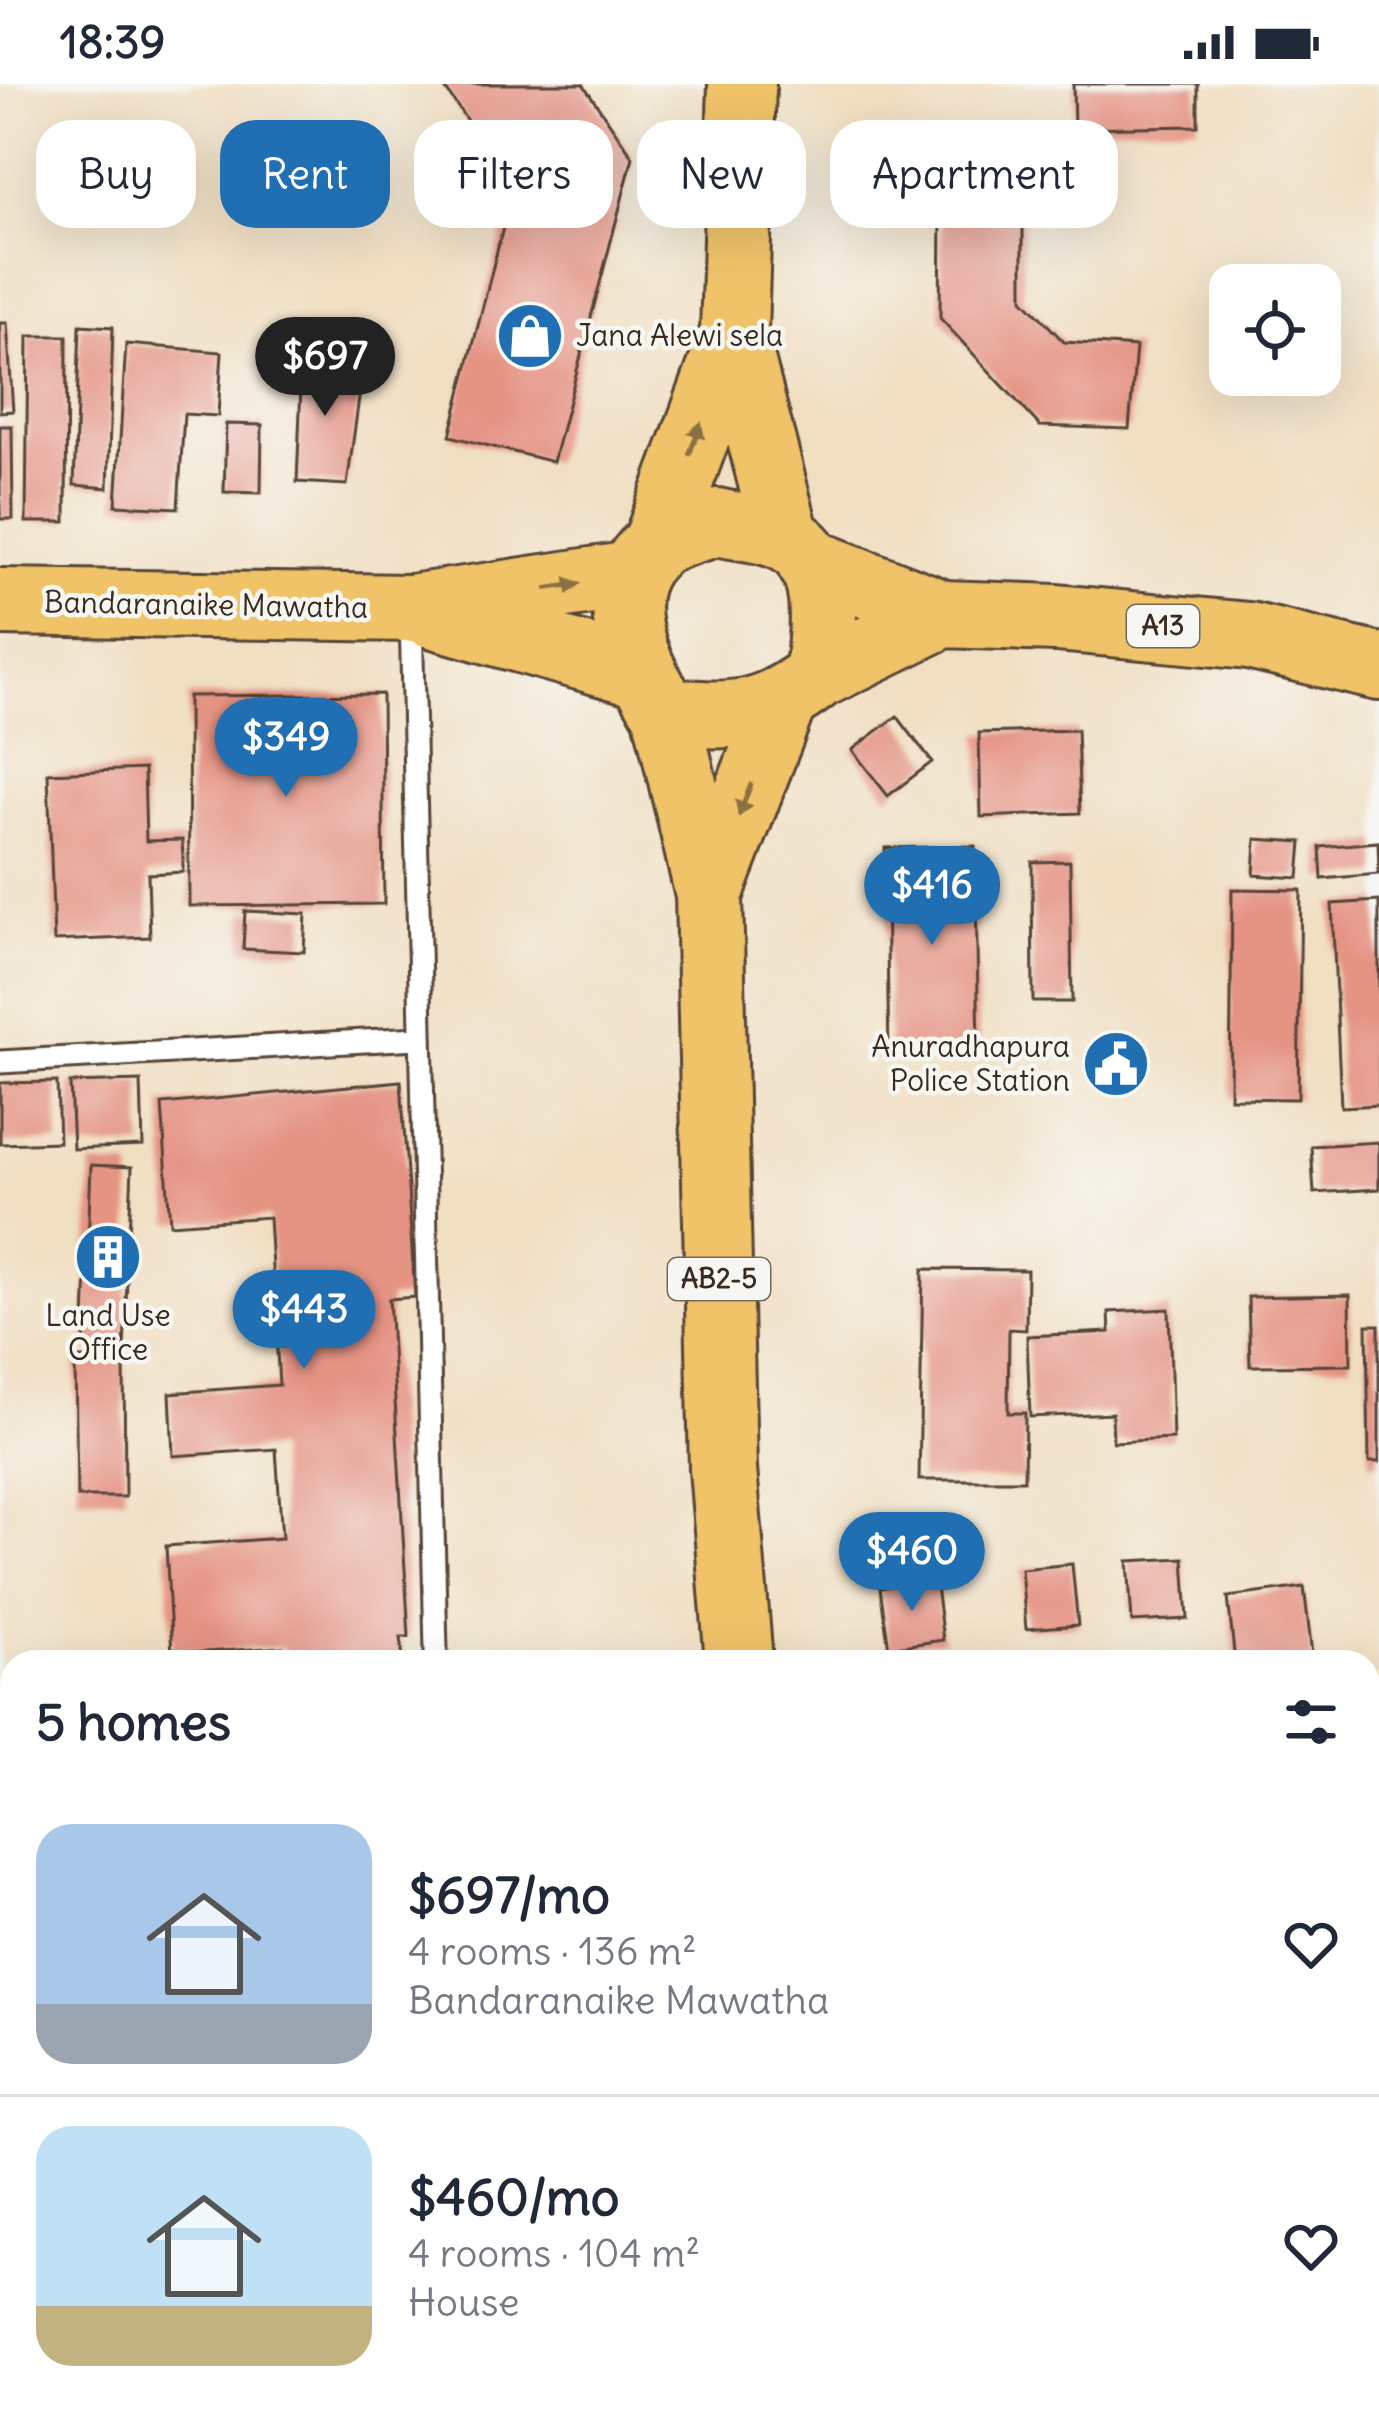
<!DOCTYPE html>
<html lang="en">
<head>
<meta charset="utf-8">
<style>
	body { margin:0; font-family:Delius,sans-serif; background:#f2f2f3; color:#1f2937; height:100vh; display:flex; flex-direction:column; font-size:45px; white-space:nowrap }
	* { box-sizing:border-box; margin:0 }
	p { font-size:39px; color:#747a83 }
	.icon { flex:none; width:66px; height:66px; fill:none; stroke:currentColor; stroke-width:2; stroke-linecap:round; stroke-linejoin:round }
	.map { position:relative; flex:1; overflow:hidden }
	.side { position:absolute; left:0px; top:1566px; width:1380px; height:771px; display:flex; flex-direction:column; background:#fff; border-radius:36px 36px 0 0; box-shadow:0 12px 48px #0002 }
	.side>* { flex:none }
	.hud { position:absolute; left:36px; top:36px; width:1308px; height:108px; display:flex; gap:24px }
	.fabs { position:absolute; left:1209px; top:180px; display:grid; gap:24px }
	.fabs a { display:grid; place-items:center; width:132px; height:132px; border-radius:24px; background:#fff; box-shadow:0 12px 48px #0002; font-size:60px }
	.price { position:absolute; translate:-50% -102px; padding:0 27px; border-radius:42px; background:#1f6fb2; color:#fff; font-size:39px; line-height:78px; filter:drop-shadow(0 3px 6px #0008) }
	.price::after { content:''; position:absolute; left:50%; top:72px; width:36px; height:27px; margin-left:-18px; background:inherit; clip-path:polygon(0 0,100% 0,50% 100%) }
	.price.current { background:#222; color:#fff }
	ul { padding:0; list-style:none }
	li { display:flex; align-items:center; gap:36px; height:300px; padding:0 36px }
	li+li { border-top:3px solid #e0e1e3 }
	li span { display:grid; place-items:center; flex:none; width:336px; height:240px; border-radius:36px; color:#555 }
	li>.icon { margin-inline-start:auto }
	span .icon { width:144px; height:144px; fill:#fffc; stroke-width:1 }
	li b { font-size:51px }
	h2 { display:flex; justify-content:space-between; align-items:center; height:144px; padding:0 36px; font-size:51px }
	.tag { padding:0 42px; border-radius:36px; background:#fff; box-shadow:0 12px 48px #0002; font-size:42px; line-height:108px }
	.tag.current { background:#1f6fb2; color:#fff }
	.status { display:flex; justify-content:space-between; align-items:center; height:84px; padding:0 60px; background:#fff; direction:ltr }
	.status svg { height:33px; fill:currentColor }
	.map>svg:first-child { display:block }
	.green { fill:#a2c771; stroke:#6e7848; stroke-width:3 }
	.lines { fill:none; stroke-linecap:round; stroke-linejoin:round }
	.stream { stroke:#3dabbb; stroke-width:14 }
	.building { fill:#e59383 }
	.lane-casing { stroke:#564537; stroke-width:27 }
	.street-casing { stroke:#564537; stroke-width:48 }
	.primary-casing { stroke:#564537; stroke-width:72 }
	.highway-casing { stroke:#564537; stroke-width:72 }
	.lane { stroke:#fff; stroke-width:21 }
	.street { stroke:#fff; stroke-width:42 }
	.primary { stroke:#f0c369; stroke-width:66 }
	.highway { stroke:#f0c369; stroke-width:66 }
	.oneway { fill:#8c6f40 }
	.labels { text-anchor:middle; stroke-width:9; stroke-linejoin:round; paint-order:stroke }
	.shield { fill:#f6f6f2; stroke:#73675e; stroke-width:3 }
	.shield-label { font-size:27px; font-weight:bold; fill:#3b2a1e }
	.poi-label { font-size:30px; fill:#3b2a1e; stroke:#f6f6f2; text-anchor:start }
	.street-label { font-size:30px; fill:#3b2a1e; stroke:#f6f6f2 }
</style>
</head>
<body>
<div class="status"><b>18:39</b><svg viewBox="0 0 49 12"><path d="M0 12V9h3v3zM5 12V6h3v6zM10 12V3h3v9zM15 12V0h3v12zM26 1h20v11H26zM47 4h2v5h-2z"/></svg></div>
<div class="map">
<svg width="1379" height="2336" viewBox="0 0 1379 2336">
	<rect width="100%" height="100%" fill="#f6f6f2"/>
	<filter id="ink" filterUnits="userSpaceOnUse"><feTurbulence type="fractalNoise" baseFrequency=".00833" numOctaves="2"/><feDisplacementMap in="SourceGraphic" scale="24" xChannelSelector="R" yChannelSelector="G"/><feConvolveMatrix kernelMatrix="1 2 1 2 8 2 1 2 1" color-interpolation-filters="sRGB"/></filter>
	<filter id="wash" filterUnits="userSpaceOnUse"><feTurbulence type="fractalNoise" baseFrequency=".004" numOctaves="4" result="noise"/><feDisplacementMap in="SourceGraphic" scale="48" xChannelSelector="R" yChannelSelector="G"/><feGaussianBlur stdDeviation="2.7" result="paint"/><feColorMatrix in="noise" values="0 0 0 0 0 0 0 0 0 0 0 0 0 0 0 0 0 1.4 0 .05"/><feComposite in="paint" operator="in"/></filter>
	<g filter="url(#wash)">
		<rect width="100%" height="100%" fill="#f1dfc2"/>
		<path class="green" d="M695,2325L713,2336H497Z"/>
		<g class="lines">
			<path class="stream" d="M1368,1934L1379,1918
				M0,1990L12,1989
				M1096,2336L1103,2325"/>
		</g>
		<g id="blocks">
			<path class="building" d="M442,0H583L633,73L553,378L450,352L513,104Z
				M1073,0H1198V42L1074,44Z
				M941,131H1023V215L1064,258L1136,263L1129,345L1040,342L940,234Z
				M0,239H7L13,327L0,328Z
				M80,241L113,243L108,404L74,401Z
				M28,252H67L66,438H26Z
				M303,255L333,257L330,295L354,296L353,307H360L347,401L297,398Z
				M126,260L222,268L218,332L184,330L178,424L116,421Z
				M226,340L262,341L261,409L224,408Z
				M0,342H12L13,435H0Z
				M382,610L384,820L189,822L188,612Z
				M897,632L932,678L888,712L852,666Z
				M1077,646L1080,729L981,733L979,649Z
				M144,685L146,757L182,756L183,773V788L148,790L150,853L54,857L48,689Z
				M1256,755L1302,758L1299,794L1254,791Z
				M1378,758L1379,790L1322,795L1320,763Z
				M975,762L979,964L889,966L885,764Z
				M1070,777L1072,918H1033L1032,778Z
				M1232,805L1301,806L1298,1015L1230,1014Z
				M1379,817V1021L1341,1023L1332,820Z
				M245,827L306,830L304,868L243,865Z
				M141,997L143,1062L73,1065L70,999Z
				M401,997L415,1213L389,1215L409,1553H401L403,1578H284L283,1563L172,1570L166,1462L282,1454L276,1365L173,1372L170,1309L279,1301L269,1133L170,1140L162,1020Z
				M57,998L59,1058L0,1060V999Z
				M1379,1058V1105L1314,1109L1311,1062Z
				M91,1081L132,1083L124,1265L84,1264Z
				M923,1185L1027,1186L1026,1246L1009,1245L1008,1329H1025L1024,1396H919Z
				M1350,1211L1351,1281L1250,1282L1248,1213Z
				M1169,1225L1173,1355L1113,1358L1112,1329L1030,1333L1027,1252L1110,1248L1109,1228Z
				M1367,1241H1379V1378H1369Z
				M75,1275H124L125,1413H77Z
				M1184,1474L1188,1535L1132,1538L1128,1477Z
				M1072,1480L1078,1541L1026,1545L1021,1485Z
				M935,1495L943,1556L889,1564L880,1504Z
				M1304,1503L1313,1578H1235L1228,1513Z
				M0,1701H12V1740H0Z
				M12,1859V1904H1L0,1860Z
				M12,2315L13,2336H0V2316Z"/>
		</g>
	</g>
	<g filter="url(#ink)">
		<use href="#blocks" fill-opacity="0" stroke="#564537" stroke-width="3"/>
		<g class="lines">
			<defs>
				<path id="lane" d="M411,531L436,1567
					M0,978L417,954"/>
				<path id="street" d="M0,1940H12"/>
				<path id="primary" d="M742,0L734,249L786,453
					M656,461L734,249
					M666,627L709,811L723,1385L739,1578
					M709,811L782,620
					M807,2325L808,2336"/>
				<path id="highway" d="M717,438C738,443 764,444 783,453C834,474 824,549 818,591C764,634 732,634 666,627C635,581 600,507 655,462C670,450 699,445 717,438Z
					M810,478L943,530L1057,534L1249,552L1379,583
					M0,518L411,524L632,491
					M432,530L640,589
					M818,591L943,530"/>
			</defs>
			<use href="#lane" class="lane-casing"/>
			<use href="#street" class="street-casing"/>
			<use href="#primary" class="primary-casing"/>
			<use href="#highway" class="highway-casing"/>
			<use href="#lane" class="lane"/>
			<use href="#street" class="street"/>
			<use href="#primary" class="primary"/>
			<use href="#highway" class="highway"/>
		</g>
		<defs><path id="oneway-solid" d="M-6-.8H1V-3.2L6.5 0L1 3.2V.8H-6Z" transform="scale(3)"/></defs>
		<g class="oneway">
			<use href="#oneway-solid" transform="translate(695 355) rotate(-70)"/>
			<use href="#oneway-solid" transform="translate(563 502) rotate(-8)"/>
			<use href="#oneway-solid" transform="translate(745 716) rotate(111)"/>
		</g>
	</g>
	<defs>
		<symbol id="shop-disc" viewBox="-11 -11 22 22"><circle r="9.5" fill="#1f6fb2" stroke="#f6f6f2"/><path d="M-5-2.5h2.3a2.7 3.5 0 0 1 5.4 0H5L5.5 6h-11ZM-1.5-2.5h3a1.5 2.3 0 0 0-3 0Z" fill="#fff"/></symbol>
		<symbol id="civic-disc" viewBox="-11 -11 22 22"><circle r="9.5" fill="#1f6fb2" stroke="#f6f6f2"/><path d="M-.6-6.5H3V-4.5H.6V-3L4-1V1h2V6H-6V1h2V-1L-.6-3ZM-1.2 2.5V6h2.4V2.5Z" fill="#fff"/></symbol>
		<symbol id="building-disc" viewBox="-11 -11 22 22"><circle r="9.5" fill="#1f6fb2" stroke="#f6f6f2"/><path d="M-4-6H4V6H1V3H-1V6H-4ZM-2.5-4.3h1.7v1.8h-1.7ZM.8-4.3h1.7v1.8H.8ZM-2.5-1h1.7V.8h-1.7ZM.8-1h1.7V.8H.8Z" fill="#fff"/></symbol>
	</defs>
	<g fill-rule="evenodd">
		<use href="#shop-disc" x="492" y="214" width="76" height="76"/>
		<use href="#civic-disc" x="1078" y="942" width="76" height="76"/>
		<use href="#building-disc" x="70" y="1135" width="76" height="76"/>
	</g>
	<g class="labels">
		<g class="shield">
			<rect x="1127" y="521" width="72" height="42" rx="9"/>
			<rect x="668" y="1174" width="102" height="42" rx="9"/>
		</g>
		<g class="shield-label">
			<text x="1163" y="551">A13</text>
			<text x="719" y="1204">AB2-5</text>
		</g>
		<g class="poi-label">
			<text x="576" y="262">Jana Alewi sela</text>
			<text x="1070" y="973" text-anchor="end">Anuradhapura<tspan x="1070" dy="34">Police Station</tspan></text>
			<text x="108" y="1242" text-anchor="middle">Land Use<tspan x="108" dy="34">Office</tspan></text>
		</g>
		<g class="street-label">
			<text transform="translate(206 521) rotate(1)" y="10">Bandaranaike Mawatha</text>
		</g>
	</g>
</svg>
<div class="fabs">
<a><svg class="icon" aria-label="locate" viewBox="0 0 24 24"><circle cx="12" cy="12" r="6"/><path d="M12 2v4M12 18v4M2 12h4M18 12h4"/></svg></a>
</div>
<b class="price current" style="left:325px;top:335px">$697</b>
<b class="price" style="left:286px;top:716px">$349</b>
<b class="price" style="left:932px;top:864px">$416</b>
<b class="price" style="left:304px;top:1288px">$443</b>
<b class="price" style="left:912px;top:1530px">$460</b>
<div class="hud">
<a class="tag">Buy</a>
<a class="tag current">Rent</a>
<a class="tag">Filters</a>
<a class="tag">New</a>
<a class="tag">Apartment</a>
</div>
<section class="side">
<h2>5 homes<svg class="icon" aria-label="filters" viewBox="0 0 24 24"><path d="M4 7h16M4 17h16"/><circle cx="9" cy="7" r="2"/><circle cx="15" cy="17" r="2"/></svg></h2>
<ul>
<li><span style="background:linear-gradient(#a9c7e8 75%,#9aa5b1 0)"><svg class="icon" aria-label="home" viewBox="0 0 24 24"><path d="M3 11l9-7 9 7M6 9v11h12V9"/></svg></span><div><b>$697/mo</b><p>4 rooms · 136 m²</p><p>Bandaranaike Mawatha</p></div><svg class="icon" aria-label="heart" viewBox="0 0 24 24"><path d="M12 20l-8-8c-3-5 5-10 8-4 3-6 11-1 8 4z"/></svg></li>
<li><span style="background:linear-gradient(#bfe0f5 75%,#c2b280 0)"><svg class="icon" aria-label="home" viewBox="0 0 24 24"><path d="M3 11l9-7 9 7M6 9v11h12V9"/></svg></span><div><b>$460/mo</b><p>4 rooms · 104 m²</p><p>House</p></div><svg class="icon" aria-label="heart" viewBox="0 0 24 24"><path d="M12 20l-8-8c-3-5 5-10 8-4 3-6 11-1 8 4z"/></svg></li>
</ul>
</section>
</div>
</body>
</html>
